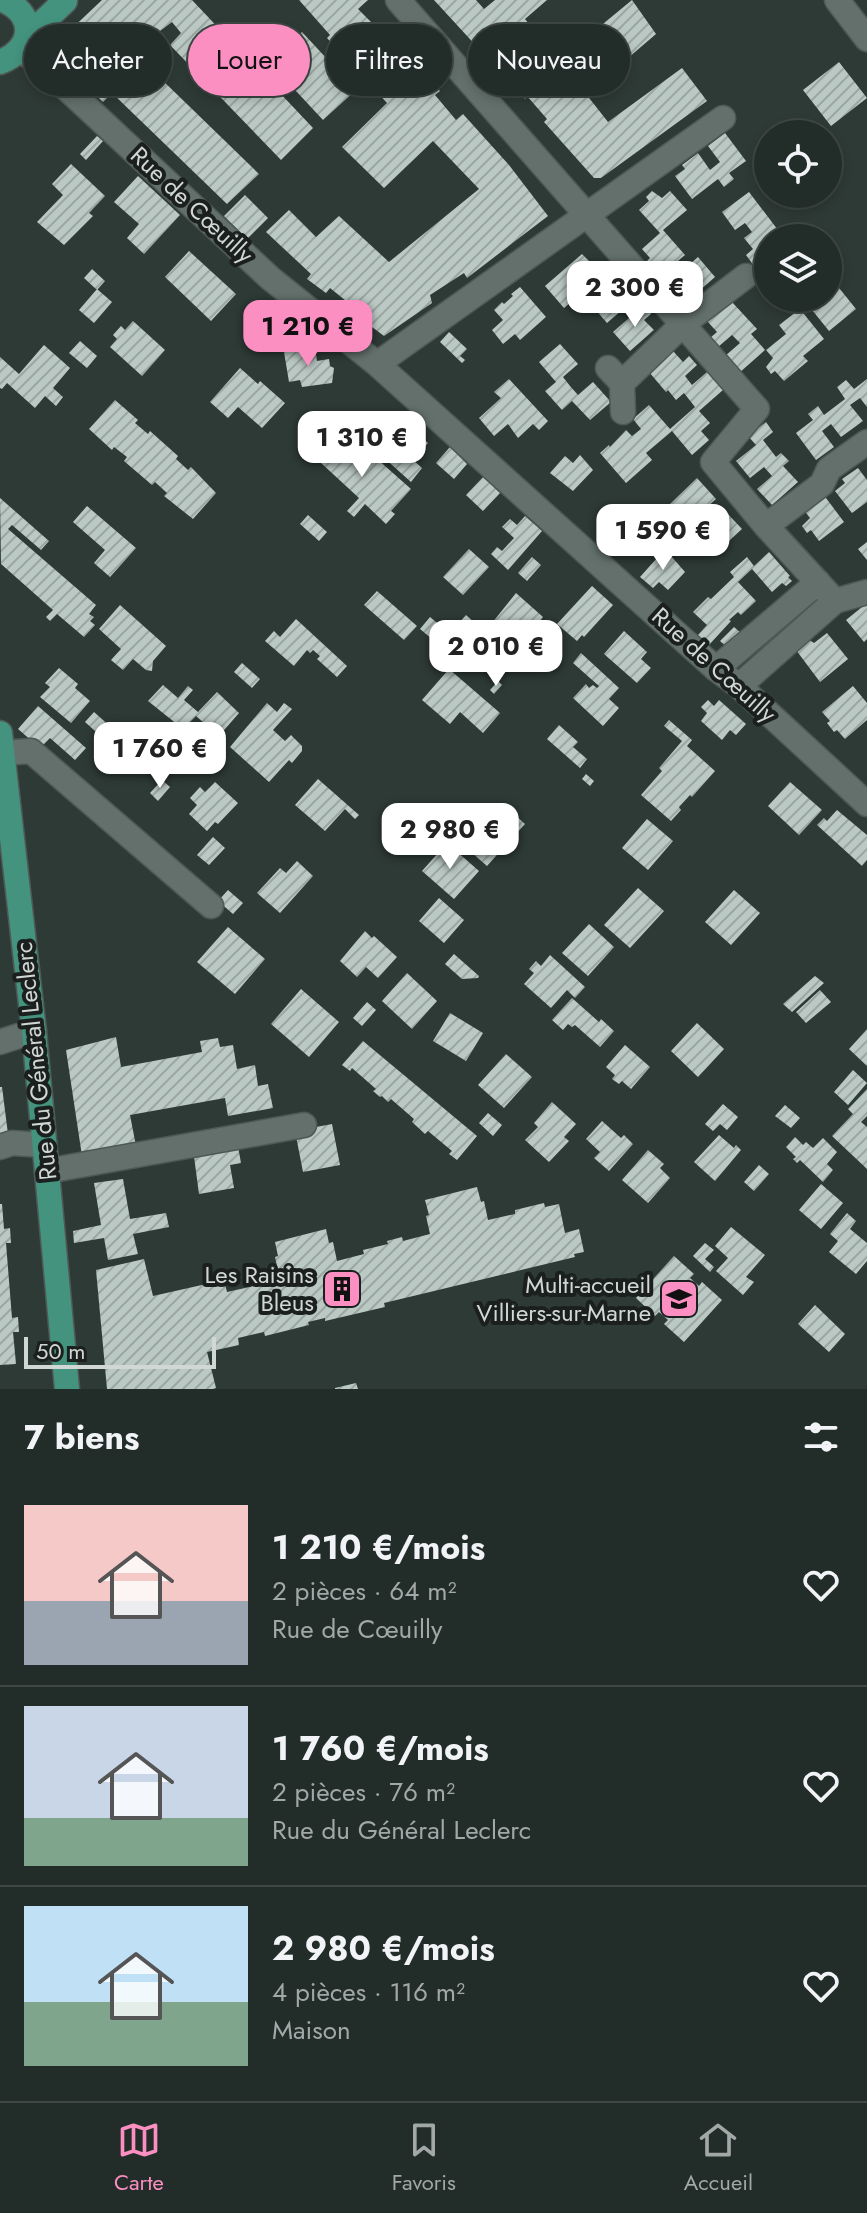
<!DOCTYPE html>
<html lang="fr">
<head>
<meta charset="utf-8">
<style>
	body { margin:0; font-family:Jost,sans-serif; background:#2a3430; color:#f1f3f6; height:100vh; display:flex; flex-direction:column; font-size:30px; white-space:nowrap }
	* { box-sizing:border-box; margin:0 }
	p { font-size:26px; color:#a2a7a8 }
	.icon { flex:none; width:44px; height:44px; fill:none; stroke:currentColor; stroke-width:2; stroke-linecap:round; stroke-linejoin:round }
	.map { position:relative; height:1389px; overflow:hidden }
	.details { display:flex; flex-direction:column; background:#222c28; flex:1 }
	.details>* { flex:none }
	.guide { position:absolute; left:24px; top:24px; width:820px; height:72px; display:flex; gap:16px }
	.fabs { position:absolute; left:754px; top:120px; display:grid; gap:16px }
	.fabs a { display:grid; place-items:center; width:88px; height:88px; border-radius:50%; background:#222c28; box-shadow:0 4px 12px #0003,0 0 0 2px #3f4845; font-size:40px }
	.scale { position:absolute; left:24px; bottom:20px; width:192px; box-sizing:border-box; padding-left:8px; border:4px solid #d0d7d4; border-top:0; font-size:22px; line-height:28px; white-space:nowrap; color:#d0d7d4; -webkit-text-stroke:6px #1b201e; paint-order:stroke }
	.price { position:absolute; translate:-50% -68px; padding:0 18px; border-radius:16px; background:#fff; color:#222; font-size:26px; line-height:52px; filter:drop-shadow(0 2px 4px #0008) }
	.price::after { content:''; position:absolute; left:50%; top:48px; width:24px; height:18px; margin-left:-12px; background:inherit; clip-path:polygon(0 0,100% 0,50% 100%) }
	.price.selected { background:#fc8fc2; color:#111 }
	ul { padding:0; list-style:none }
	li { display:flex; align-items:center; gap:24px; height:200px; padding:0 24px }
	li+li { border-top:2px solid #3f4845 }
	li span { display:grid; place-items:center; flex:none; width:224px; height:160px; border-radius:0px; color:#555 }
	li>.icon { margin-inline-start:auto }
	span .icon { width:96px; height:96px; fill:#fffc; stroke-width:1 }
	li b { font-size:34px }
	h2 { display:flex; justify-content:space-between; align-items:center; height:96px; padding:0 24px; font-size:34px }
	.chip { padding:0 28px; border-radius:36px; background:#222c28; box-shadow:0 4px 12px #0003,0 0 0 2px #3f4845; font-size:28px; line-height:72px }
	.chip.selected { background:#fc8fc2; color:#111 }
	.tab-bar { display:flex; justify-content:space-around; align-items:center; height:112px; border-top:2px solid #3f4845; background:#222c28; font-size:22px; color:#a2a7a8 }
	.tab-bar a { display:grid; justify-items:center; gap:4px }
	.tab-bar .selected { color:#fc8fc2 }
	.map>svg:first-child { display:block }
	.building { fill:url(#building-hatch) }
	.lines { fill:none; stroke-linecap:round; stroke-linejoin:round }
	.minor-casing { stroke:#4e5854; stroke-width:27 }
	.major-casing { stroke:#4e5854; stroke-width:27 }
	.minor { stroke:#63706b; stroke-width:24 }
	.major { stroke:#43937e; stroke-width:24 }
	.labels { text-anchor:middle; stroke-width:8; stroke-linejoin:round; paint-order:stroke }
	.street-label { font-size:24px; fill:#d0d7d4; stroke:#1b201e }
	.poi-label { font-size:24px; fill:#d0d7d4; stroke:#1b201e; text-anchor:end }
</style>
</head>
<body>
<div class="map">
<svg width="867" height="1389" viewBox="0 0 867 1389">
	<defs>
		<pattern id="building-hatch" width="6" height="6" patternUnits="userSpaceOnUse" patternTransform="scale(2)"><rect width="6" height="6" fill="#bbc9c4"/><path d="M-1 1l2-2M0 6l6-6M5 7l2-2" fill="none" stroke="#9ca7a3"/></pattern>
	</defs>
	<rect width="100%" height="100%" fill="#2e3a36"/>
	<path class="building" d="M102,0H192L313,128L281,160L170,45L181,33L172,22L156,34L144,23L132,32L123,42L259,174L227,204L112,93L103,102L63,63L65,35Z
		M299,0H368L358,9L440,91L435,95L456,120L463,114L509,165L548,216L467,278L464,273L430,295L432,303L384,336L348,309L351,305L330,288L326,293L307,279L311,274L266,232L289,210L316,237L339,216L389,262L479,189L433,141L384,188L342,147L387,103L327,38L330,35Z
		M434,0H476L484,9L495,0H547L525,19L558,61L632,0L656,34L586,94L608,122L682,68L707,101L601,178H594L544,122L547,119L527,96L525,99Z
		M302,32L356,90L323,120L269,62Z
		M839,62L867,98L831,126L803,90Z
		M725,133L746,161L729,173L734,179L724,187L718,179L692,199L675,176L685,169L682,165L698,153L710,170L720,162L708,146Z
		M97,136L103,141L86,160L80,154Z
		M71,164L105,196L89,213L93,216L64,245L37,222L63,195L52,184Z
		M138,176L180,215L144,254L127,238L139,224L114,202Z
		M652,191L662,198L670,191L687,210L663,230L685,255L660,276L647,261L650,258L642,249L660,233L639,210L649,201L646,197Z
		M749,192L784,238H768V267L759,273L746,255L753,249L744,238L752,232L745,223L735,230L722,212Z
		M245,195L268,218L247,239L224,216Z
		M189,251L236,294L211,321L165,277Z
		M582,254L603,275L564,308L545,286Z
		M698,257L715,277L691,298L682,287L675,293L667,284Z
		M92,269L105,281L97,290L84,278Z
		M617,276L637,297L607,323L588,301Z
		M831,278L856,309L829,331L804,300L807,298H828V281Z
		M520,287L546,317L520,340L515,334L503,344L492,330L503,320L494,310L502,302L504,304L513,296L511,294Z
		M97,289L112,302L94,323L79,310Z
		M731,301L757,329L751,334L765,350L739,373L725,356L740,343L732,335L718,347L710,338L717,332L707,321Z
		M644,305L651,314L644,320L654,330L630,351L613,332Z
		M800,309L824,339L803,356L808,361L784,381L775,371L771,374L766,367L773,358L766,350L786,334L779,325Z
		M133,321L165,350L142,376L110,347L117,339L113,335L121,326L125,330Z
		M449,332L467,349L460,356L465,360L462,363L440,342Z
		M80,341L97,356L87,368L69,353Z
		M560,344L578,364L563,377L570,386L578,395L593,382L611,402L590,420L572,401L562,410L545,391L556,382L539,362Z
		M44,345L70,368L53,388L63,397L56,406L45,396L35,408L7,383L2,389L0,388V357L19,374Z
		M315,347L317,361L329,359L330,366L334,368L332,383L302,387L300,380L289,382L284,352Z
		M673,351L683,362L689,356L697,365L685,376L692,385L707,372L723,390L699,411L710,423L701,431L709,440L692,455L672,431L646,453L652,460L626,483L600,453L609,445L610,447L626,430L632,436L641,429L633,419L649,405L670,429L695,407L684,393L676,400L668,390L666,392L649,372Z
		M240,368L258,384L260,381L285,403L262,428L238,407L228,418L210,402Z
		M509,379L548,421L539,430L533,424L518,438L508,424L494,436L479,418L501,398L494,392Z
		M867,379V407L860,398L850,405L863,421L841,437L831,424L822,431L834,447L816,460L796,433L813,420L808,414L818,406L824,415L845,399L837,387L846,380L854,389Z
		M115,400L138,420L135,423L148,434L150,431L178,456L176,459L188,470L191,467L216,493L193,519L164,496L167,493L155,482L152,485L124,461L127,457L114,447L112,450L89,429Z
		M398,419L403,423L404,422L428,443L413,460L422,468L411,482L373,448Z
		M766,422L773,432L763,440L776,457L781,453L789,461L783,466L798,482L772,505L757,489L772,476L764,467L750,478L736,461L756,445L748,436Z
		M324,434L337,445L339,442L350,451L347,455L364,471L376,458L411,489L391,511L395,514L386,524L365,504L354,517L347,511L359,498L308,451Z
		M450,447L467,464L454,479L436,463Z
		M580,455L593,470L573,491L550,473L565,456L573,463Z
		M858,468L867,480V502L852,513L835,491L845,483L842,479Z
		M483,477L500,493L483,511L466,495Z
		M697,478L716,499L687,525L669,505Z
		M823,494L844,522L819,541L811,530L807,533L802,526L810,518L803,509Z
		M0,498L49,541L41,550L12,525L8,529L96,605L89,614L94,617L90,621L95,625L84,637L57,614L50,621L46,617L53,610L1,564Z
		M87,506L136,548L110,577L94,563L105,550L73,522Z
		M717,508L725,517L728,514L742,529L718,551L696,527Z
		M308,515L327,532L319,541L300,524Z
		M525,516L542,531L508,570L491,554L497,547L502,551L514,538L502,527L510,519L517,525Z
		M635,516L642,524L634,530L627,521Z
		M867,542V560L858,549Z
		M469,549L489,567L463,595L443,577Z
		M665,549L685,572L668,590L659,582L653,588L640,577Z
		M769,552L790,576L788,577L792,581L786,586L782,583L772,592L752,569L738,582L756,601L741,615L738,612L729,620L731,621L708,646L697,636L707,625L693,612L708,597L711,599L734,577L730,572L747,557L754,566Z
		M532,557L541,565L527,581L518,573Z
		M592,586L613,605L584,637L582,635L577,641L557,624Z
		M377,591L417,626L404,640L364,605Z
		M516,593L543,617L519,648L492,623Z
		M867,603V639L864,642L846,620Z
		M120,605L166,646L153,661L152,671L146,670L133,659L123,670L111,660L121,649L99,629Z
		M466,615L493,639L466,670L439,645Z
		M430,617L442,627L432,639L420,629Z
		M296,619L347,666L337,677L317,659L320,656L313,650L310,653L307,650L294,666L265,641L274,631L280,637Z
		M734,627L742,634L728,648L720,641Z
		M624,631L647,652L641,659L651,668L637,683L604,654Z
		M827,633L848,659L820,682L796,650L808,639L814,643Z
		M581,653L619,688L609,699L619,708L603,726L573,698L586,684L589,688L593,685L597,688L599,686L573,663Z
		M242,663L260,679L252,688L234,672Z
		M59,668L78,684L75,688L90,701L71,723L40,697L50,687L45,683Z
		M449,669L500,713L483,733L460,712L450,724L422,700Z
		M498,681L502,685L494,694L490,690Z
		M163,685L178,698L188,686L193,690L184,700L198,712L217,692L239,713L219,736L196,716L183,729L148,701Z
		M853,686L867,703V720L845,739L837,730L834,732L827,723L830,721L822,712Z
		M708,700L714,706L719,700L746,724L736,735L730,730L722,740L701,721L707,713L701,707Z
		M267,703L277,712L284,703L292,709L273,730L285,741L291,735L302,746V751L292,763L289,760L269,782L230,747Z
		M38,706L86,748L75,760L50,738L40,748L18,729Z
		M94,712L112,728L115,723L138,742L125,758L85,722Z
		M669,720L692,740L687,746L715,771L692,797L690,795L679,807L681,810L671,821L641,795L662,771L659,768L682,741L664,726Z
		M559,725L578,742L573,747L587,759L580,768L547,739Z
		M586,774L594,781L590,786L582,779Z
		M318,779L359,815L355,819L345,809L325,831L295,805Z
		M162,780L170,787L158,801L150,793Z
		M215,782L238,803L218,824L215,822L207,831L189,814L197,805L190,798L200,787L205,792Z
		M790,782L822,810L799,835L768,806Z
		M502,803L525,824L487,866L464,846Z
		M837,810L867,835V860L862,866L817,825L824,818L827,821Z
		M647,819L673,841L648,870L622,848Z
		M213,837L225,848L209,865L197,855Z
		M447,843L479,871L454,899L422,871Z
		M297,861L313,876L280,913L257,893L280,868L286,873Z
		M638,888L664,911L630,948L604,925Z
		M228,890L243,903L233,914L218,901Z
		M734,890L760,913L731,945L705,922Z
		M439,898L464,920L444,943L419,921Z
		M589,924L614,947L588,976L562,953Z
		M228,927L265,959L235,994L197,962Z
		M365,931L372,938L374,936L397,957L378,978L366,967L357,977L340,961Z
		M454,954L479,976L478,978L462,979L445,964Z
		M550,955L585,987L575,998L567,990L551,1008L524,984L534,973L529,969L536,961L541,966Z
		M407,973L437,1001L412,1029L382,1001Z
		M815,976L824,983L792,1012L783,1004Z
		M301,989L339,1022L309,1057L271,1024Z
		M820,990L831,1002L806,1023L796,1012Z
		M572,998L599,1022L601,1019L614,1031L600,1047L575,1025L572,1027L568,1024L563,1030L552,1020Z
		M367,1002L376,1010L362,1026L353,1018Z
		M450,1013L483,1033L466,1061L433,1041Z
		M697,1023L724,1049L698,1077L671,1051Z
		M867,1029V1066L849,1049Z
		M116,1037L121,1067L202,1052L200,1041L218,1038L220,1047L233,1045L237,1069L255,1065L258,1086L268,1084L273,1108L228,1116L225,1098L130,1115L136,1146L82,1156L66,1050Z
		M363,1041L477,1136L457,1160L449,1154L452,1151L428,1131L425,1134L412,1122L414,1119L391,1099L388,1102L382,1096L380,1097L373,1091L376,1089L352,1068L350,1071L342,1065Z
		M625,1045L650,1067L631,1089L622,1081L619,1084L612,1079L615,1075L606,1067Z
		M506,1054L532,1077L504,1108L478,1085Z
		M853,1070L867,1083L848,1105L834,1092Z
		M0,1087H2L8,1134L0,1137Z
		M867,1089V1116L861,1122L867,1127V1169L832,1136L853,1114L848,1109Z
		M552,1102L576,1124L564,1137L569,1141L549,1162L525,1140L538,1127L534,1123Z
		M723,1104L738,1117L727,1130L720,1124L713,1131L705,1124Z
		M785,1105L800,1118L791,1128L775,1116Z
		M488,1113L502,1125L493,1136L479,1123Z
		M602,1121L621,1138L624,1135L633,1144L609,1171L594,1158L600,1152L586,1139Z
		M332,1124L340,1165L303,1172L295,1131Z
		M719,1135L734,1148L736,1145L741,1150L715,1181L694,1162Z
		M795,1137L803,1145L806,1142L813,1148L823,1138L837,1152L827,1164L833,1170L823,1182L800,1160L797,1163L793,1159L796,1157L786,1147Z
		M237,1141L241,1163L230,1165L234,1188L199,1194L193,1149Z
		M648,1150L664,1164L660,1168L670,1178L648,1203L622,1180Z
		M759,1165L769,1174L754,1191L744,1182Z
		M123,1179L130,1219L166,1213L169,1227L133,1234L138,1254L108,1260L104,1238L74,1243L73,1231L101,1225L94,1183Z
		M821,1184L843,1203L821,1229L799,1210Z
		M477,1187L481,1202L484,1201L488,1220L515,1214V1210L544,1203L545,1207L559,1204L565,1233L579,1229L584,1252L574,1254L575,1257L384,1303L385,1307L325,1321V1318L308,1322L309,1325L265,1336L264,1332L238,1338L239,1345L207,1352L216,1388L213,1389H107L96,1270L144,1259L153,1296L224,1280L227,1292L254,1286L253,1281L279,1275L275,1257L278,1256L275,1242L326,1229L329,1243L333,1242L337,1261L364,1254L363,1250L388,1244L387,1241L402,1237L403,1241L430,1234L426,1216L429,1215L425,1200Z
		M0,1204H2L4,1229L10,1228L11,1243H6L12,1318L18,1317L19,1332H13L16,1364L0,1365Z
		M847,1213L856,1221L850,1229L867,1243V1261L856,1274L829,1252L838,1241L830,1234Z
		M731,1227L765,1255L746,1277L754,1282L743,1295L716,1271L728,1258L715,1246Z
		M705,1243L714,1250L705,1259L714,1267L710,1272L693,1256Z
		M674,1256L694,1274L690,1278L699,1286L702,1282L722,1300L684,1342L664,1324L668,1320L659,1312L655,1316L636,1298Z
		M815,1305L845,1334L829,1352L798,1324Z
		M356,1383L358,1389H335V1388Z"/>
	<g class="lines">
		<defs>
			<path id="minor" d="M398,0L757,409L713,462L766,526L835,601
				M837,0L867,39
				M20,51L36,60L270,278L377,364L716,669L739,686L867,804
				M377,364L723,118
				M608,368L622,383L623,412
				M622,383L683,324L746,276
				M766,526L822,484L829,469L867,442
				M716,669L818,582
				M739,686L835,601L867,592
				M2,753L31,751L211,906
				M0,1042L34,1031
				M0,1147L12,1143L44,1145
				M47,1171L304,1125"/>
			<path id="major" d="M27,34L43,22L65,1
				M0,62C33,50 38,15 3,0
				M0,733L34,1031L67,1389"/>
		</defs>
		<use href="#minor" class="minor-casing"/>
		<use href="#major" class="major-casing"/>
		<use href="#minor" class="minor"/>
		<use href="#major" class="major"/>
	</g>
	<defs>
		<symbol id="building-square" viewBox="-11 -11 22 22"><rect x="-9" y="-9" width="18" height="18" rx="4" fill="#fc8fc2" stroke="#1b201e"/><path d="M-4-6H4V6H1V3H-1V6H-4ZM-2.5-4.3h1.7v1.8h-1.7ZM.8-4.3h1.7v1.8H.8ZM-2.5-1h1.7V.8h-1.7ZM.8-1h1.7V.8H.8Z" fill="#111"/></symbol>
		<symbol id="school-square" viewBox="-11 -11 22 22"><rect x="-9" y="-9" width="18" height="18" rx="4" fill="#fc8fc2" stroke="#1b201e"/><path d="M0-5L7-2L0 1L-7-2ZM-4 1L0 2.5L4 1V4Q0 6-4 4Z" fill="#111"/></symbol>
	</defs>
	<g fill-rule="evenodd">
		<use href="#building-square" x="320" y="1267" width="44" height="44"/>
		<use href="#school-square" x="657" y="1277" width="44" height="44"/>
	</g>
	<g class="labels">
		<g class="street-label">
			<text transform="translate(192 205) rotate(43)" y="8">Rue de Cœuilly</text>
			<text transform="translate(714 665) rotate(42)" y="8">Rue de Cœuilly</text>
			<text transform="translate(36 1061) rotate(-96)" y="8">Rue du Général Leclerc</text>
		</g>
		<g class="poi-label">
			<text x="314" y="1283">Les Raisins<tspan x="314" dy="28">Bleus</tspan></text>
			<text x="651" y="1293">Multi-accueil<tspan x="651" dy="28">Villiers-sur-Marne</tspan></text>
		</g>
	</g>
</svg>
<div class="fabs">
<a><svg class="icon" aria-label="locate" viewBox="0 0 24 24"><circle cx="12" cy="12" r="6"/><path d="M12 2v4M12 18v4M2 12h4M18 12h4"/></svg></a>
<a><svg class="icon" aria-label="layers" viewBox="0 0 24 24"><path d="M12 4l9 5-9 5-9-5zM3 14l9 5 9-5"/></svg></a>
</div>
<div class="scale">50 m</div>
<b class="price" style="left:635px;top:329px">2 300 €</b>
<b class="price selected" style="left:308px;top:368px">1 210 €</b>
<b class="price" style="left:362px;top:479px">1 310 €</b>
<b class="price" style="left:663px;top:572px">1 590 €</b>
<b class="price" style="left:496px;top:688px">2 010 €</b>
<b class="price" style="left:160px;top:790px">1 760 €</b>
<b class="price" style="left:450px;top:871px">2 980 €</b>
<div class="guide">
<a class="chip">Acheter</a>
<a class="chip selected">Louer</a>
<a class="chip">Filtres</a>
<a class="chip">Nouveau</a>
</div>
</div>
<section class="details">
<h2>7 biens<svg class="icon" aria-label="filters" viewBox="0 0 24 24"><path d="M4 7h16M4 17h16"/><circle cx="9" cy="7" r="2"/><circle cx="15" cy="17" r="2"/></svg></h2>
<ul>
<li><span style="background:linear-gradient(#f6c9c9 60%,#9aa5b1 0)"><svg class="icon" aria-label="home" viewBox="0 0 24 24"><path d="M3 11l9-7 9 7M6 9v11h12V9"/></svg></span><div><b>1 210 €/mois</b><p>2 pièces · 64 m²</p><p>Rue de Cœuilly</p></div><svg class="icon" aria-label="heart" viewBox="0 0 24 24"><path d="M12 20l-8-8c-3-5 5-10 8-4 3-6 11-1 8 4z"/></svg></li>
<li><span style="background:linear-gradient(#c9d6e8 70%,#7fa58c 0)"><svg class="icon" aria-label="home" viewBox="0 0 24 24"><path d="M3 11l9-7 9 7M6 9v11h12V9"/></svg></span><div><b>1 760 €/mois</b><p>2 pièces · 76 m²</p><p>Rue du Général Leclerc</p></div><svg class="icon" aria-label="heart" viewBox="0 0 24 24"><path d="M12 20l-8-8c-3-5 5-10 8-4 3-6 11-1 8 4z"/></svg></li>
<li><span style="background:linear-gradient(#bfe0f5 60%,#7fa58c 0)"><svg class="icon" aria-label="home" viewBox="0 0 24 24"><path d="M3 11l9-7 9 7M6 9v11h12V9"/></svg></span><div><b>2 980 €/mois</b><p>4 pièces · 116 m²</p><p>Maison</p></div><svg class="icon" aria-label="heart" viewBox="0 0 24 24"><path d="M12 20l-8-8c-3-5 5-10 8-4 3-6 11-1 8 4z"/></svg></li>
</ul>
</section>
<nav class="tab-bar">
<a class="selected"><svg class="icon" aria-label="map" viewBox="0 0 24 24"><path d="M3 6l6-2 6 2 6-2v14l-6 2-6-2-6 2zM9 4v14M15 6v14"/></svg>Carte</a>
<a><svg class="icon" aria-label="saved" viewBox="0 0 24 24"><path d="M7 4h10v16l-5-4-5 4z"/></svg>Favoris</a>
<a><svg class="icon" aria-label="home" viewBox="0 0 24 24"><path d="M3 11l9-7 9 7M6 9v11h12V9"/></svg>Accueil</a>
</nav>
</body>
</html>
